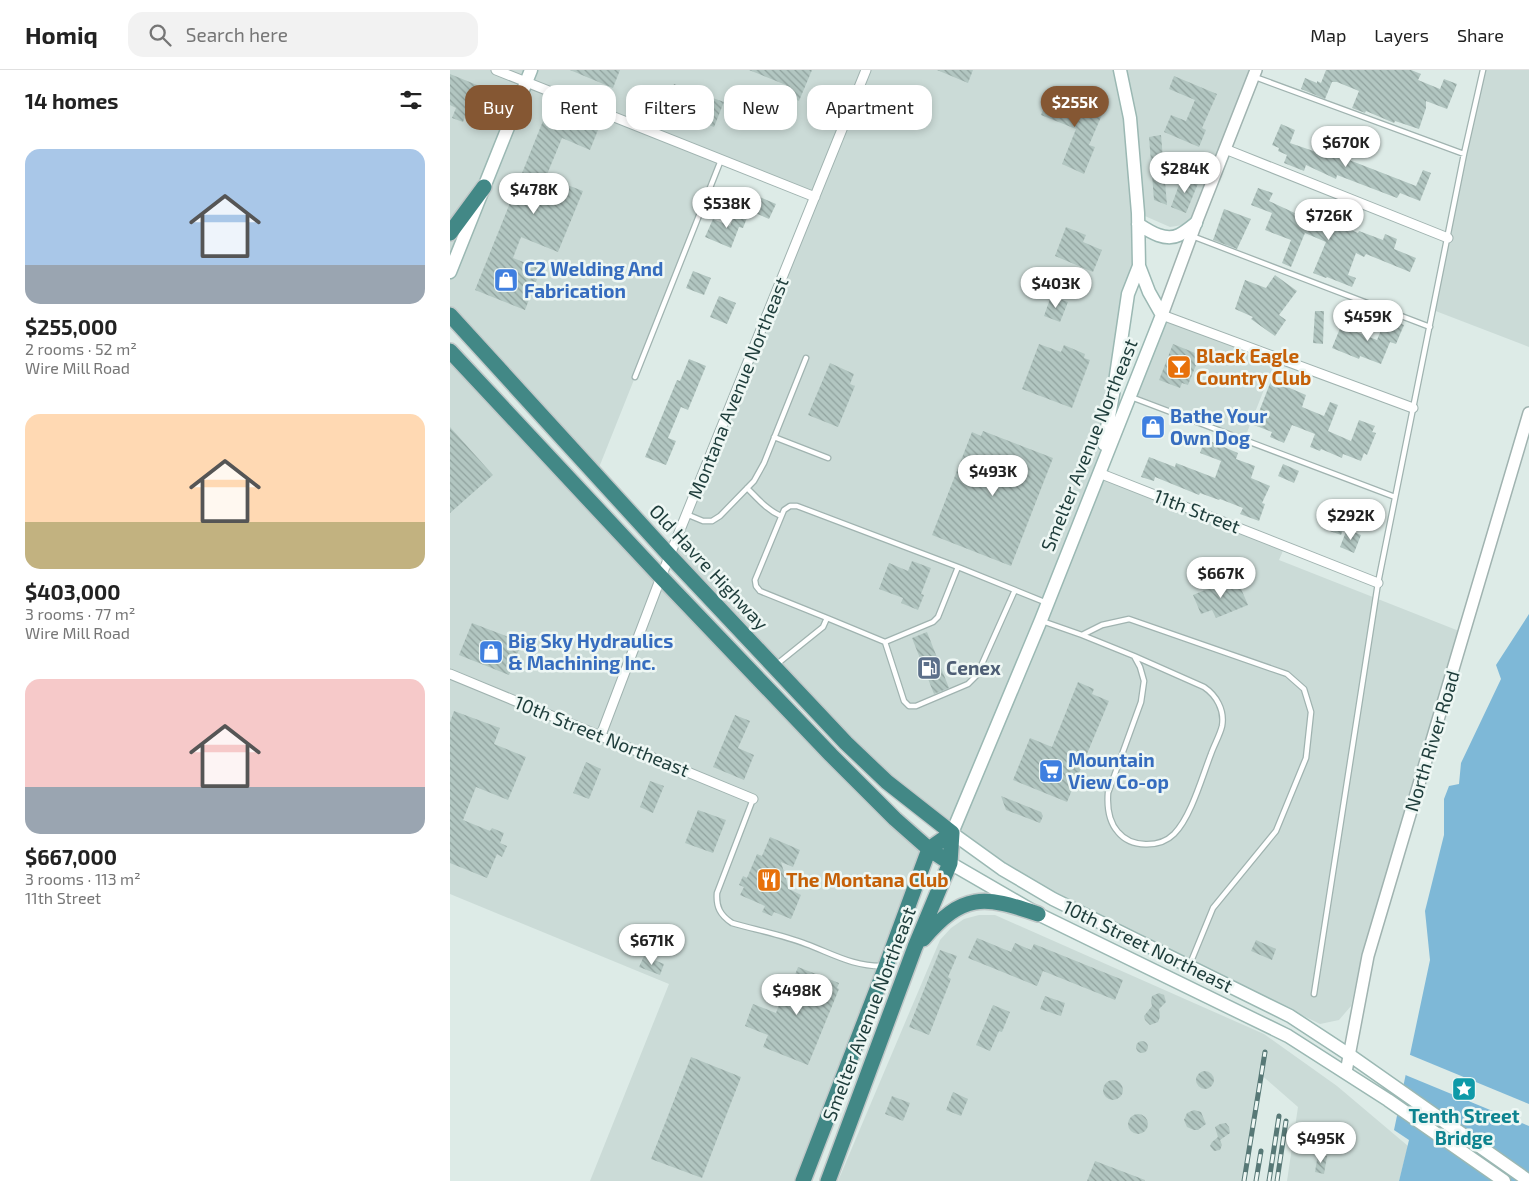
<!DOCTYPE html>
<html lang="en">
<head>
<meta charset="utf-8">
<style>
	body { margin:0; font-family:"Exo 2",sans-serif; background:#f2f2f2; color:#222; height:100vh; display:flex; flex-direction:column; font-size:19px; white-space:nowrap }
	* { box-sizing:border-box; margin:0 }
	p { font-size:16px; color:#767676 }
	.icon { flex:none; width:28px; height:28px; fill:none; stroke:currentColor; stroke-width:2; stroke-linecap:round; stroke-linejoin:round }
	.map { position:relative; flex:1; overflow:hidden }
	.side { display:flex; flex-direction:column; background:#fff; width:450px }
	.side>* { flex:none }
	.banner { position:absolute; left:15px; top:15px; width:475px; height:45px; display:flex; gap:10px }
	.price { position:absolute; translate:-50% -42px; padding:0 11px; border-radius:18px; background:#fff; color:#222; font-size:16px; line-height:32px; filter:drop-shadow(0 1px 2px #0008) }
	.price::after { content:''; position:absolute; left:50%; top:30px; width:15px; height:11px; margin-left:-8px; background:inherit; clip-path:polygon(0 0,100% 0,50% 100%) }
	.price.active { background:#855733; color:#fff }
	ul { padding:0; list-style:none }
	li { display:grid; align-content:center; gap:10px; height:265px; padding:0 25px }
	li span { display:grid; place-items:center; height:155px; border-radius:15px; color:#555 }
	li>.icon { margin-inline-start:auto }
	span .icon { width:90px; height:90px; fill:#fffc; stroke-width:1 }
	li b { font-size:21px }
	h2 { display:flex; justify-content:space-between; align-items:center; height:60px; padding:0 25px; font-size:21px }
	.tag { padding:0 18px; border-radius:15px; background:#fff; box-shadow:0 2px 8px #0003; font-size:18px; line-height:45px }
	.tag.active { background:#855733; color:#fff }
	header { display:flex; align-items:center; gap:30px; box-sizing:border-box; height:70px; padding:0 25px; background:#fff; border-bottom:1px solid #e0e0e0 }
	header strong { font-size:24px }
	nav { display:flex; gap:28px; margin-inline-start:auto; font-size:18px }
	.search { width:350px; height:45px; background:#f2f2f2; display:flex; align-items:center; gap:12px; box-sizing:border-box; padding:0 18px; border-radius:15px; color:#767676; font-size:19px }
	main { display:flex; flex:1; min-height:0 }
	.map>svg:first-child { display:block }
	.built { fill:#cbdbd7 }
	.water { fill:#7eb8d7 }
	.pier { fill:#ddebe7 }
	.building { fill:url(#building-back-hatch) }
	.lines { fill:none; stroke-linecap:round; stroke-linejoin:round }
	.service-casing { stroke:#a0b3b0; stroke-width:7 }
	.minor-casing { stroke:#a0b3b0; stroke-width:11 }
	.tertiary-casing { stroke:#a0b3b0; stroke-width:14 }
	.secondary-casing { stroke:#9bb8b3; stroke-width:15 }
	.trunk-casing { stroke:#c0c8c8; stroke-width:18 }
	.service { stroke:#fff; stroke-width:4.5 }
	.minor { stroke:#fff; stroke-width:9 }
	.tertiary { stroke:#fff; stroke-width:11 }
	.secondary { stroke:#fff; stroke-width:12 }
	.trunk { stroke:#428886; stroke-width:15 }
	.rail-casing { stroke:#577876; stroke-width:5 }
	.rail { stroke:#eef7f4; stroke-width:3; stroke-dasharray:9; stroke-linecap:butt }
	.labels { text-anchor:middle; stroke-width:5; stroke-linejoin:round; paint-order:stroke }
	.shop-label { font-size:19px; font-weight:bold; fill:#366cbe; stroke:#eef7f4; text-anchor:start }
	.food-label { font-size:19px; font-weight:bold; fill:#c56008; stroke:#eef7f4; text-anchor:start }
	.street-label { font-size:19px; fill:#1d3c3a; stroke:#eef7f4 }
	.service-label { font-size:19px; font-weight:bold; fill:#4e5e75; stroke:#eef7f4; text-anchor:start }
	.culture-label { font-size:19px; font-weight:bold; fill:#0d838f; stroke:#eef7f4 }
</style>
</head>
<body>
<header>
<strong>Homiq</strong>
<div class="search"><svg class="icon" aria-label="search" viewBox="0 0 24 24"><circle cx="10" cy="10" r="6"/><path d="M15 15l6 6"/></svg>Search here</div>
<nav><a>Map</a><a>Layers</a><a>Share</a></nav>
</header>
<main>
<section class="side">
<h2>14 homes<svg class="icon" aria-label="filters" viewBox="0 0 24 24"><path d="M4 7h16M4 17h16"/><circle cx="9" cy="7" r="2"/><circle cx="15" cy="17" r="2"/></svg></h2>
<ul>
<li><span style="background:linear-gradient(#a9c7e8 75%,#9aa5b1 0)"><svg class="icon" aria-label="home" viewBox="0 0 24 24"><path d="M3 11l9-7 9 7M6 9v11h12V9"/></svg></span><div><b>$255,000</b><p>2 rooms · 52 m²</p><p>Wire Mill Road</p></div></li>
<li><span style="background:linear-gradient(#ffd9b3 70%,#c2b280 0)"><svg class="icon" aria-label="home" viewBox="0 0 24 24"><path d="M3 11l9-7 9 7M6 9v11h12V9"/></svg></span><div><b>$403,000</b><p>3 rooms · 77 m²</p><p>Wire Mill Road</p></div></li>
<li><span style="background:linear-gradient(#f6c9c9 70%,#9aa5b1 0)"><svg class="icon" aria-label="home" viewBox="0 0 24 24"><path d="M3 11l9-7 9 7M6 9v11h12V9"/></svg></span><div><b>$667,000</b><p>3 rooms · 113 m²</p><p>11th Street</p></div></li>
</ul>
</section>
<div class="map">
<svg width="1079" height="1111" viewBox="0 0 1079 1111">
	<defs>
		<pattern id="building-back-hatch" width="6" height="6" patternUnits="userSpaceOnUse" patternTransform="scale(1.25)"><rect width="6" height="6" fill="#b2c6c1"/><path d="M-1 5l2 2M0 0l6 6M5-1l2 2" fill="none" stroke="#90a29e"/></pattern>
	</defs>
	<rect width="100%" height="100%" fill="#ddebe7"/>
	<path class="built" d="M0,0H806L746,153L720,157L688,143L689,196L649,403L835,476L829,490L1009,561L910,894L901,936L889,950L870,954L552,799L396,673L220,486L365,128L272,89L146,405L0,245Z
		M1033,0H1079V277L983,240Z
		M712,245L827,287L794,370L679,326Z
		M0,281L479,779L353,1111H140L219,914L0,824Z
		M529,845H545L814,964L887,1016L958,1076L949,1111H837L848,1037L809,1003L796,1111H388L490,870L501,858L514,849Z"/>
	<path class="water" d="M1079,544V1111H949L959,1070L944,1060L980,890L975,841L994,765V729L999,716L1009,714L1011,693L1051,609L1046,595Z"/>
	<path class="pier" d="M958,984L1079,1034V1056L953,1004Z"/>
	<path class="building" d="M120,0H170L163,18Z
		M299,0H362L349,31L333,24L336,15Z
		M487,0H523L518,13Z
		M876,0H961L971,4L968,10L990,19L994,9L1007,14L997,39L976,31V38L969,59L945,51L944,53L916,41L915,43L902,38L909,21L887,12H882L875,29L851,19L855,8L867,13V11L871,13Z
		M0,4L27,15L13,52L2,48L6,38L0,35Z
		M724,6L767,24L752,58L756,60L749,77L714,62L721,45L736,51L745,30L719,19Z
		M224,14L274,32L264,57L214,38Z
		M464,18L480,24L468,53L453,47Z
		M600,23L626,34L628,29L654,40L639,75L645,77L634,104L612,94L626,59L591,45Z
		M95,46L115,54L117,47L148,60L140,80L112,68L96,107L133,121L108,182L71,167L63,188L91,199L75,240L25,220Z
		M831,54L845,60L840,73L881,87L885,76L897,81L894,88L966,116L973,100L981,103L970,131L950,123L947,128L887,105L886,109L856,95L854,101L834,93L837,85L828,81L829,78L822,75Z
		M711,65L717,135L704,130L699,67Z
		M733,104L749,111L736,143L721,137Z
		M808,118L823,123L819,131L862,151L865,144L908,163L909,161L933,170L935,164L947,169L944,179L966,188L960,202L916,184L914,187L906,183L898,205L906,208L902,217L877,207L876,208L863,203L876,172L855,163L841,197L832,193L841,170L815,160L822,143L801,135Z
		M305,125L326,134L319,149L298,140Z
		M287,138L299,143L293,158L289,157L281,178L255,167L263,149L280,156Z
		M774,139L801,149L787,179L763,170Z
		M616,157L636,165L633,172L652,180L643,202L605,186Z
		M243,201L261,208L254,225L236,218Z
		M825,205L847,221L829,245L836,250L825,266L801,249L803,247L785,239L795,210L816,218Z
		M269,226L286,233L277,254L260,247Z
		M601,226L618,232L610,252L594,246Z
		M865,241H874L873,274L863,273Z
		M936,248L954,255L946,274L940,272L931,294L910,286L909,289L882,278L891,256L927,270Z
		M589,274L611,282L614,275L635,284L634,288L640,290L622,338L572,319Z
		M723,274L750,285L738,315L732,313L730,318L709,310Z
		M239,289L256,296L238,340L231,337L218,368L226,371L216,395L195,387L227,310L230,311Z
		M380,293L404,304L400,314L405,316L388,357L358,345Z
		M822,308L836,314L835,316L856,325L852,337L874,346L880,332L888,335L878,361L901,371L909,350L925,356L922,362L926,363L917,385L914,383L911,391L893,384L892,388L871,379L870,381L860,377L865,364L842,355L834,373L820,367L822,362L804,355Z
		M0,357L43,405L0,443Z
		M533,361L603,388L561,496L482,465L522,362L531,366Z
		M755,369L788,383L786,389L805,396L801,408L820,416L812,433L815,434L809,451L790,444L793,438L770,429L769,430L750,423L749,425L705,407L704,411L691,407L699,387L725,397L726,393L765,408L771,391L750,383Z
		M833,394L849,401L844,413L828,406Z
		M889,435L901,440L891,465L874,459L883,438L887,440Z
		M897,459L911,465L904,483L890,477Z
		M462,491L481,498L471,524L474,525L468,540L451,533L453,528L429,519L439,493L458,501Z
		M786,507L798,535L766,548L762,540L751,544L743,525Z
		M22,553L72,572L59,605L9,585Z
		M477,562L499,618L484,624L462,568Z
		M628,612L644,619L642,624L659,631L617,732L563,710L580,668L602,677Z
		M4,641L50,658L44,674L76,687L58,730L26,717L13,750L40,761L42,758L54,763L50,773L57,776L52,787L47,784L37,808L0,793V652Z
		M285,645L300,651L288,678L304,685L294,710L263,697Z
		M136,692L151,699L139,729L123,723Z
		M200,711L214,716L203,743L190,737Z
		M551,726L591,742L593,746L590,753L556,740Z
		M248,740L276,750L263,783L235,773Z
		M320,767L350,780L343,797L331,792L339,819L351,825L341,849L324,842L322,846L312,842L315,836L290,825L294,817L289,815L293,806L297,808L307,784L312,786Z
		M527,868L561,882L565,873L581,880L584,874L673,910L665,930L593,901L587,916L518,888Z
		M806,870L826,879L822,890L801,881Z
		M490,880L507,886L498,907L501,909L479,965L459,957Z
		M194,886L214,894L210,905L189,897Z
		M348,897L389,913L387,918L389,919L358,995L313,977L318,965L295,956L303,934L326,943L336,916L340,918Z
		M709,923L714,925L716,932L709,939L710,947L708,952L700,955L695,950L694,946L702,936L701,931L702,926Z
		M595,926L615,933L611,946L590,939Z
		M543,935L560,942L552,962L549,961L540,981L526,975Z
		M686 977a6 6 0 1 1 12 0a6 6 0 1 1-12 0Z
		M241,987L291,1007L252,1108L201,1089Z
		M746 1010a9 9 0 1 1 18 0a9 9 0 1 1-18 0Z
		M653 1020a10 10 0 1 1 20 0a10 10 0 1 1-20 0Z
		M503,1022L518,1029L511,1046L496,1040Z
		M442,1026L460,1033L453,1051L435,1044Z
		M744,1040L751,1042L756,1054L748,1060H744L737,1057L734,1050L737,1043Z
		M678 1054a10 10 0 1 1 20 0a10 10 0 1 1-20 0Z
		M776,1053L779,1057L780,1063L770,1070L772,1075L770,1080L764,1081L760,1076L762,1072L768,1067L765,1057L770,1054Z
		M868,1084L877,1086L874,1104L865,1102Z
		M645,1091L695,1110V1111H637Z"/>
	<g class="lines">
		<defs>
			<path id="service" d="M805,7L1014,84
				M742,166L980,257
				M185,307L271,90
				M681,327L945,427
				M324,367L378,388
				M297,418C308,429 317,440 331,446
				M236,444L253,451H262L270,446L304,411L314,393L356,288
				M377,548L310,521L306,516L305,510L334,440L340,436H347L508,497
				M592,551L632,565L652,555L679,549L837,604L854,619L861,642L856,688L826,761L763,838L740,894
				M632,565L684,586L690,597L694,611L691,632L658,723C657,737 658,751 668,762C681,778 710,778 724,764C741,747 752,707 761,684C764,675 770,665 772,656C775,640 766,625 754,617L684,586
				M435,572L454,631L459,636H466L518,614L527,605L565,520
				M327,594L373,557L377,548L435,572L483,552L488,547L508,497L597,533
				M303,729L267,823C266,837 270,845 282,853C307,860 333,865 356,874C383,884 404,897 434,896
				M864,924L928,513L1014,84L1033,0"/>
			<path id="minor" d="M46,0L365,127
				M775,79L998,168
				M712,245L963,338
				M649,403L928,513
				M0,604L303,729
				M151,665L211,507L416,0"/>
			<path id="tertiary" d="M712,245L746,153L806,0
				M896,1002L918,886L1079,343"/>
			<path id="secondary" d="M670,0L680,48L688,143L689,196L699,222L712,245L591,550L502,763L552,799L603,829L840,946L898,984L1079,1111
				M688,154C699,161 715,172 729,165C735,162 741,157 746,153
				M0,202L81,0
				M654,374L664,319L678,224L689,196
				M500,793L588,844L838,966L938,1030L1054,1111"/>
			<path id="trunk" d="M0,163L34,117
				M0,245L220,486L396,673L437,712L502,763
				M0,281L211,507L381,685L445,749L479,779L500,793
				M473,869C513,823 533,825 588,844
				M353,1111L436,896L479,779L502,763
				M378,1111L465,877L500,793L502,763"/>
		</defs>
		<use href="#service" class="service-casing"/>
		<use href="#minor" class="minor-casing"/>
		<use href="#tertiary" class="tertiary-casing"/>
		<use href="#secondary" class="secondary-casing"/>
		<use href="#trunk" class="trunk-casing"/>
		<use href="#service" class="service"/>
		<use href="#minor" class="minor"/>
		<use href="#tertiary" class="tertiary"/>
		<use href="#secondary" class="secondary"/>
		<use href="#trunk" class="trunk"/>
		<defs>
			<path id="rail" d="M794,1111L815,982
				M806,1111L811,1081
				M819,1111L829,1046
				M827,1111L836,1051"/>
		</defs>
		<use href="#rail" class="rail-casing"/>
		<use href="#rail" class="rail"/>
	</g>
	<defs>
		<symbol id="shop-square" viewBox="-11 -11 22 22"><rect x="-9" y="-9" width="18" height="18" rx="4" fill="#3f7fe0" stroke="#eef7f4"/><path d="M-5-2.5h2.3a2.7 3.5 0 0 1 5.4 0H5L5.5 6h-11ZM-1.5-2.5h3a1.5 2.3 0 0 0-3 0Z" fill="#fff"/></symbol>
		<symbol id="bar-square" viewBox="-11 -11 22 22"><rect x="-9" y="-9" width="18" height="18" rx="4" fill="#e8710a" stroke="#eef7f4"/><path d="M-6-5H6L.8 .8V4.5H3.5V6h-7V4.5H-.8V.8Z" fill="#fff"/></symbol>
		<symbol id="fuel-square" viewBox="-11 -11 22 22"><rect x="-9" y="-9" width="18" height="18" rx="4" fill="#5c6f8a" stroke="#eef7f4"/><path d="M-5.5-6h7V0h2V4h1.3V-2.5L3-4.5l.8-.8L6-3V5H2.5V1h-1V6h-7ZM-4.2-4.7v3.2H.2V-4.7Z" fill="#fff"/></symbol>
		<symbol id="supermarket-square" viewBox="-11 -11 22 22"><rect x="-9" y="-9" width="18" height="18" rx="4" fill="#3f7fe0" stroke="#eef7f4"/><path d="M-6-5.5h2.5l.6 2H6L4.5 2H-2.5L-4.4-4H-6ZM-1.5 3.2a1.3 1.3 0 1 0 .1 0ZM3 3.2a1.3 1.3 0 1 0 .1 0Z" fill="#fff"/></symbol>
		<symbol id="restaurant-square" viewBox="-11 -11 22 22"><rect x="-9" y="-9" width="18" height="18" rx="4" fill="#e8710a" stroke="#eef7f4"/><path d="M-5-6h1v4h1v-4h1v4h1v-4h1v5L-1.5 .5V6h-2V.5L-5-1ZM5-6V6H3V1.5H1.5Q1.5-4 5-6Z" fill="#fff"/></symbol>
		<symbol id="sight-square" viewBox="-11 -11 22 22"><rect x="-9" y="-9" width="18" height="18" rx="4" fill="#0f9aa8" stroke="#eef7f4"/><path d="M0-6L1.8-2.2L6-1.7L2.9 1.2L3.7 5.4L0 3.3L-3.7 5.4L-2.9 1.2L-6-1.7L-1.8-2.2Z" fill="#fff"/></symbol>
	</defs>
	<g fill-rule="evenodd">
		<use href="#shop-square" x="42" y="196" width="28" height="28"/>
		<use href="#bar-square" x="715" y="283" width="28" height="28"/>
		<use href="#shop-square" x="689" y="343" width="28" height="28"/>
		<use href="#shop-square" x="27" y="568" width="28" height="28"/>
		<use href="#fuel-square" x="465" y="584" width="28" height="28"/>
		<use href="#supermarket-square" x="587" y="687" width="28" height="28"/>
		<use href="#restaurant-square" x="305" y="796" width="28" height="28"/>
		<use href="#sight-square" x="1000" y="1005" width="28" height="28"/>
	</g>
	<g class="labels">
		<g class="shop-label">
			<text x="74" y="206">C2 Welding And<tspan x="74" dy="22">Fabrication</tspan></text>
			<text x="720" y="353">Bathe Your<tspan x="720" dy="22">Own Dog</tspan></text>
			<text x="58" y="578">Big Sky Hydraulics<tspan x="58" dy="22">&amp; Machining Inc.</tspan></text>
			<text x="618" y="697">Mountain<tspan x="618" dy="22">View Co-op</tspan></text>
		</g>
		<g class="food-label">
			<text x="746" y="293">Black Eagle<tspan x="746" dy="22">Country Club</tspan></text>
			<text x="336" y="817">The Montana Club</text>
		</g>
		<g class="street-label">
			<text transform="translate(288 318) rotate(-68)" y="7">Montana Avenue Northeast</text>
			<text transform="translate(639 375) rotate(-68)" y="7">Smelter Avenue Northeast</text>
			<text transform="translate(747 441) rotate(21)" y="7">11th Street</text>
			<text transform="translate(259 497) rotate(47)" y="7">Old Havre Highway</text>
			<text transform="translate(152 666) rotate(22)" y="7">10th Street Northeast</text>
			<text transform="translate(982 671) rotate(-73)" y="7">North River Road</text>
			<text transform="translate(698 876) rotate(26)" y="7">10th Street Northeast</text>
			<text transform="translate(419 944) rotate(-69)" y="7">Smelter Avenue Northeast</text>
		</g>
		<g class="service-label">
			<text x="496" y="605">Cenex</text>
		</g>
		<g class="culture-label">
			<text x="1014" y="1053">Tenth Street<tspan x="1014" dy="22">Bridge</tspan></text>
		</g>
	</g>
</svg>
<b class="price active" style="left:625px;top:58px">$255K</b>
<b class="price" style="left:896px;top:98px">$670K</b>
<b class="price" style="left:735px;top:124px">$284K</b>
<b class="price" style="left:84px;top:145px">$478K</b>
<b class="price" style="left:277px;top:159px">$538K</b>
<b class="price" style="left:879px;top:171px">$726K</b>
<b class="price" style="left:606px;top:239px">$403K</b>
<b class="price" style="left:918px;top:272px">$459K</b>
<b class="price" style="left:543px;top:427px">$493K</b>
<b class="price" style="left:901px;top:471px">$292K</b>
<b class="price" style="left:771px;top:529px">$667K</b>
<b class="price" style="left:202px;top:896px">$671K</b>
<b class="price" style="left:347px;top:946px">$498K</b>
<b class="price" style="left:871px;top:1094px">$495K</b>
<div class="banner">
<a class="tag active">Buy</a>
<a class="tag">Rent</a>
<a class="tag">Filters</a>
<a class="tag">New</a>
<a class="tag">Apartment</a>
</div>
</div>
</main>
</body>
</html>
